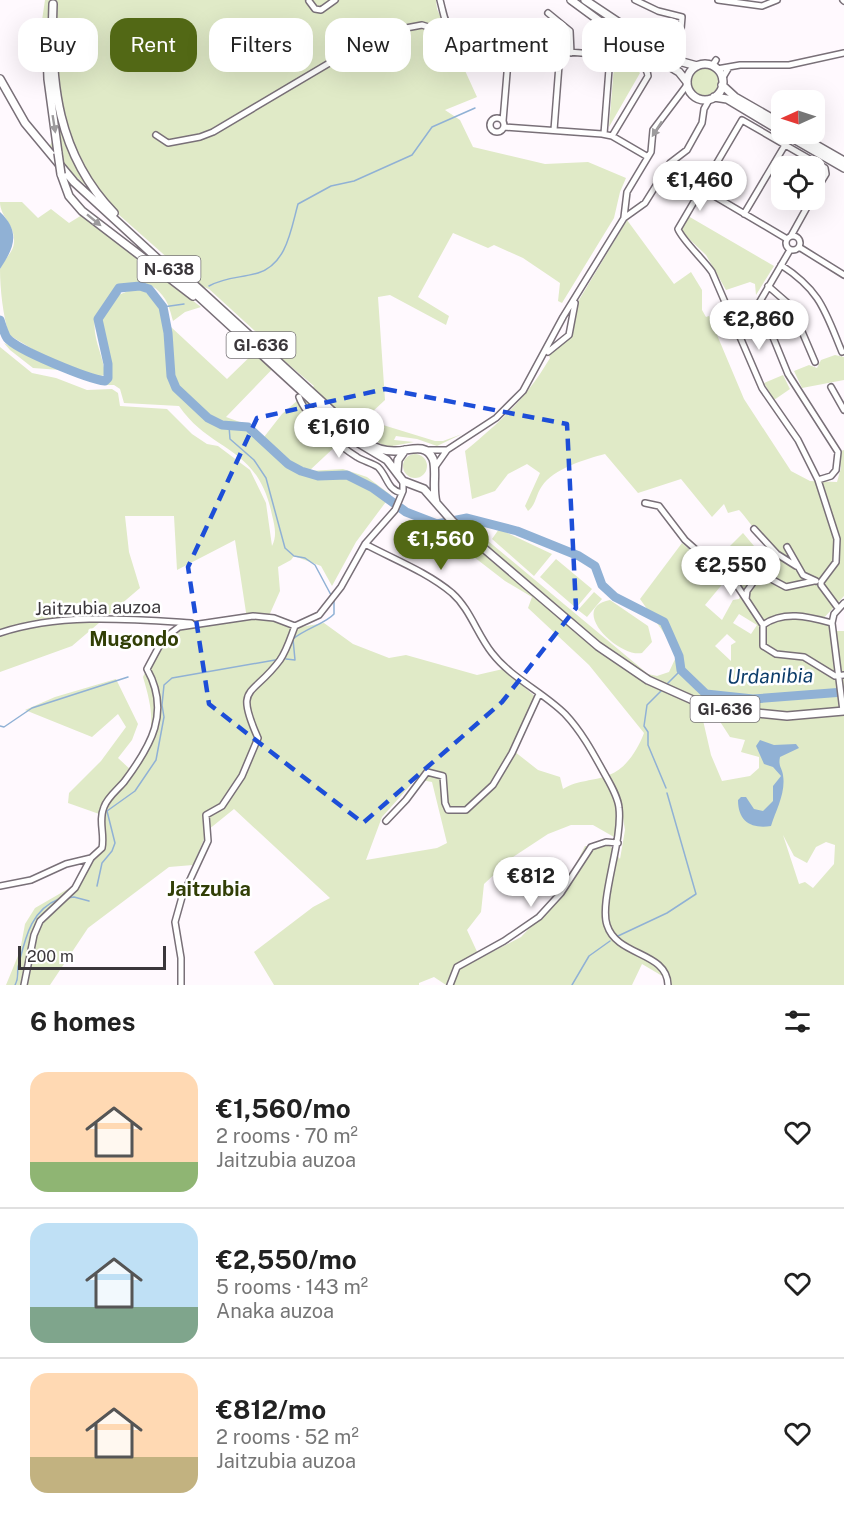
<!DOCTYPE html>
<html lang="en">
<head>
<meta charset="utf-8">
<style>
	body { margin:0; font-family:"Public Sans",sans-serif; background:#f6f6f6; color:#222; height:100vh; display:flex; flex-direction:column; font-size:22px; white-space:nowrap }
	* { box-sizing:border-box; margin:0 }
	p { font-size:20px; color:#767676 }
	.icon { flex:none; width:33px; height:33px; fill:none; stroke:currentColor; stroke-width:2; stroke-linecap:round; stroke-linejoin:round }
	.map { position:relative; height:985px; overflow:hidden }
	.details { display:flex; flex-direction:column; background:#fff; flex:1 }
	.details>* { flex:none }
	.hud { position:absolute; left:18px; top:18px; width:808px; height:54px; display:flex; gap:12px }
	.needle { width:39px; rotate:267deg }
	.tools { position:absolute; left:771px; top:90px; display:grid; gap:12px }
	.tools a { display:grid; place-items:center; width:54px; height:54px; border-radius:12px; background:#fff; box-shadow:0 6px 24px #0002; font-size:30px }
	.scale { position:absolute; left:18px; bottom:15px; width:148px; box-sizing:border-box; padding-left:6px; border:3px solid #3b373b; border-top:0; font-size:16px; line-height:21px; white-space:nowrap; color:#3b373b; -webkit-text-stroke:4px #fff; paint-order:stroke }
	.price { position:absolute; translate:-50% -51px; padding:0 14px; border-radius:21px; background:#fff; color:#222; font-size:20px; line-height:39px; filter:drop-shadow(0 2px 3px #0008) }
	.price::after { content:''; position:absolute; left:50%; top:36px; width:18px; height:14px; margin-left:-9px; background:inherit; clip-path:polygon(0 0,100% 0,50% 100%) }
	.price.on { background:#526815; color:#fff }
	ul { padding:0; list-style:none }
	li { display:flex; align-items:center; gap:18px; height:150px; padding:0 30px }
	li+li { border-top:2px solid #e0e0e0 }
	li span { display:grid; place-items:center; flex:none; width:168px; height:120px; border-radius:18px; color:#555 }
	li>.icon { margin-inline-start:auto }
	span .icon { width:72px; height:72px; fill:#fffc; stroke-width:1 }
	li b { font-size:26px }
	h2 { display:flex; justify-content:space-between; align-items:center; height:72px; padding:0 30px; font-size:26px }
	.tag { padding:0 21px; border-radius:18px; background:#fff; box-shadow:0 6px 24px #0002; font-size:21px; line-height:54px }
	.tag.on { background:#526815; color:#fff }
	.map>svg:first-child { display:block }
	.green { fill:#e0eac7; fill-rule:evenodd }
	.water { fill:#90b1d5 }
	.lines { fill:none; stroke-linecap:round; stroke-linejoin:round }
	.stream { stroke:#90b1d5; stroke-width:1.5 }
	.river { stroke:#90b1d5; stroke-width:9 }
	.minor-casing { stroke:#797078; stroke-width:8 }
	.major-casing { stroke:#797078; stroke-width:10 }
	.minor { stroke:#fff; stroke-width:5 }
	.major { stroke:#fff; stroke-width:7 }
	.major-bridge-casing { stroke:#797078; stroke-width:10; stroke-linecap:butt }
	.major-bridge { stroke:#fff; stroke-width:7 }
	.oneway { fill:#9d9b9d }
	.marked { fill:none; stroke:#1d4ed8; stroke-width:4.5; stroke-dasharray:12 8; stroke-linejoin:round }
	.labels { text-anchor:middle; stroke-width:5; stroke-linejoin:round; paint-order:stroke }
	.shield { fill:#fff; stroke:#767376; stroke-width:1.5 }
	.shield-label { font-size:16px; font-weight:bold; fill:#3b373b }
	.street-label { font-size:18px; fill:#3b373b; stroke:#fff }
	.neighbourhood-label { font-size:20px; font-weight:bold; fill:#313f06; stroke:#fff }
	.water-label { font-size:20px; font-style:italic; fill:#0d3d6b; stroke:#fff }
</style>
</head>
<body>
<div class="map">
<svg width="844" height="985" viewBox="0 0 844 985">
	<rect width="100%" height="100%" fill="#fff9fe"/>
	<path class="green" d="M45,0H436L437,9L477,97L445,110L460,120L473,147L545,164L588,162L626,178L620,192L614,218L562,303L558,301L560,283L523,258L494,245L488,248L453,233L418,297L449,316L446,325L390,295L378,297L385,400L309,471L343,469L367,477L391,495L356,542L332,586L321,566L294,556L291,560L278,567L280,591L268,618L295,628L324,623L353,644L389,658L406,655L477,675L503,669L537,698L510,748L538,770L560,777L563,789C580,779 592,782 609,775C626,769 638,749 644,733L589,665L528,608L532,597L505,581L461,547L469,525L648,674L657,676L669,672L676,657L671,643L640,599L682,543L725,581L705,605L722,620L733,600L739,599L743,590L714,562L743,533L765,559L759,566L763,572L775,562C775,557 745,515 739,510L728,513L724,504L712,517L681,479L638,493L605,454C586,459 553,469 542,486C536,494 536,505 528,511L525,506L540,473L527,464L508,474L495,491L472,499L465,451C502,420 525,400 550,358L548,354L570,337L579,300L627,220L674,284L691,272L702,290V310L706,317L709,316L744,399L791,471L810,481L837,482L841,468L838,452L844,450V596L822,620L837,631H844V985H668L669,980L642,964L632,985H446L434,977L419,983V985H274L254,952L313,907L330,898L234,809L208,830L193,865L169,867L88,928L50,985H6L20,951L25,924L35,908L73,886L103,841L102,815L68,803L69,793L101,761L126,727L118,714L92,737L25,710L55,697L116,679L138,724L132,740L118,758L132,771C156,736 155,717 143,677C150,663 158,642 172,634C191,621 224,622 247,619L235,540L177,570L174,516H125L129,552L140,588L72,646L0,672V347L32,373L56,378L87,390L112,389L118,393L120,406L167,409L192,434L207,444L218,446L250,470L266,503L272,546C277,536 275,527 272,515C258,445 211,453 179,406L124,403L120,389L114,385H104L111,379C110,344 81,304 132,290C146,287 154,299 160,308C171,326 163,360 171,380L173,374L171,327L227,379L266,341L209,289L197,284L47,151L53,140L40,34ZM282,359L314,386L282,414L264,437L248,425L226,417ZM739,614L757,625L751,634L733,623ZM727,634L736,642L731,645V661L715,646ZM702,716L719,720L730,737L745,740L741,752L759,757V768L750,776L722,781L711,755ZM416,779L432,782L447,843L437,848L366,860L382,817ZM621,806L625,830L620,859L610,846H585L559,897L521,937L480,958L467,930L481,912L484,884L513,857L548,834L571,825H593L614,837ZM783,835L794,856L807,863L816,847L826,842L835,845L834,864L813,888L805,882L799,884Z
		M618,63L635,67L640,73L609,127L614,66Z
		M690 82a14 14 0 1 1 28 0a14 14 0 1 1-28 0Z
		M0,202H22L38,218L51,209L69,223L82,215L201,307L185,312L173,321C171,314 169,305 165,299C149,274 123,279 108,300C104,306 97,313 95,320C92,338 104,357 105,375C81,382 30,347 9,335C3,316 0,289 0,269C4,258 15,252 14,240C14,223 0,217 0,202Z
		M688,216L774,266L756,295L755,284L750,282L726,290L706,255L683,233L682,229Z
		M4,343L60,370L33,368L10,350Z
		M835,355L844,357V380L802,388L794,371L809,365L817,368L821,360Z
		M783,375L790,389L774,400L764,383Z
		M370,421L435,441H443L462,434L437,446L417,439L396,436L394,440L414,442L387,447L364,435Z
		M403 466a12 12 0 1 1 24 0a12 12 0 1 1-24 0Z
		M499,529L552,554L534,576L492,539Z
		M556,559L592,589L576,608L540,577Z
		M594,592L602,599L587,617L578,610Z
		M610,600L648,626L652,642L642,653C619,658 567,608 610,600Z"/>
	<path class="water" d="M0,212C21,232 14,248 0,269Z
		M760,740L774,745L796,744L799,748L780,757C778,766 782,768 783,775C786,793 776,810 771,826C752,829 738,822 738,800L741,797H746L754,809L763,811L773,801V786L781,776L773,767L764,764L756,746Z"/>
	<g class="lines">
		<path class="stream" d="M209,286C225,277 241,278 258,273C287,264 291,229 298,204L331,186L354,181L412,155L432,127L475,108
			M163,307L184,304
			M229,426L230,439L254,460L266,478L285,548L294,556L305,558L315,565L331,595
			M286,659L295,660L293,639C306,628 325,624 334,614V599
			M667,684L681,670
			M661,691L647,705L644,726L648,732V745L666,788
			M0,726L4,727L32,708L128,677
			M97,886L102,863L112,851L115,843L107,811L135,791L156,760L164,717L162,705L164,685L172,678L275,660
			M67,898L74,897L89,901
			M618,936L667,913L696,894L667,793
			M15,985C19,978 17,974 18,967C25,940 30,910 59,899
			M572,985L589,956L610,941"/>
		<path class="river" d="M0,320C2,326 4,333 7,338C17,350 88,379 105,381L108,378V364L98,319L119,288L140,286L149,289L163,307L168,333L171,376L176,388L208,418L222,425L248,427L288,464L301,471L318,476L347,475L373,488L406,512L437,524L467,518L517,531L579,556L595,566L602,585L615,597L664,622L679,656L681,670L706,694L753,699L844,692"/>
		<defs>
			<path id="minor" d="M440,0C443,11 445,26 453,34C480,62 646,39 648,76L612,136
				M635,0L658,11L682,17L679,53
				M718,0L762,6L777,0
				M843,0L844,1
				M309,1L315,9L321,10L335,0
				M548,13L570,31L571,53
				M712,66L716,60
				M717,69L740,65H789L844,53
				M722,79L728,69
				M490 125a7 7 0 1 1 14 0a7 7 0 1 1-14 0Z
				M503,121L509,49
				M504,127L602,134L612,136L648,157
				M554,130L560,52
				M604,134L610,56
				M156,135L168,143L200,137L213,132L353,49L406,28L422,25L438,30L449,28
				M664,173L672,171L787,239
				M814,194L826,174L825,168L742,120L678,229C682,240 704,260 712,272L762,388L798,440L818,480L837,539L836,562L821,582V585L838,608
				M744,214L785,145
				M624,217L627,192L651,152L653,130L687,85
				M786 243a7 7 0 1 1 14 0a7 7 0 1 1-14 0Z
				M791,236L811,200
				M799,247L844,275
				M790,250L759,303L788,374L838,452L836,470L831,476L818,480
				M781,265C821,291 825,311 842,352
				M768,286L791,306L815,362
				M548,352L569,335L575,303
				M831,387L844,410
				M299,397C306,417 339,446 357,457C363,461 372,463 378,467C388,477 387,490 402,493
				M424,450H447
				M435,467L447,450L496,418L523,391L563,317L624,218L645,203L670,163L687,150L702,123L704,109L709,100
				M645,503L659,506L685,540L738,587L763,625C784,610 809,617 832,623
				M754,529L777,554L796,566
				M365,544C393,559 427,572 452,593C470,609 477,634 492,653C511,678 543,692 565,714C581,731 592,751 603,771C609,782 618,796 619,808C623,841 599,901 607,925C617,957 667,951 668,985
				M787,547L803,575L816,581
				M746,599L747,591L760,573L786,587L814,581
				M763,625V646L776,654L804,657L835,676L844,675
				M0,633C60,613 129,619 191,623
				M843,711L832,623L834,614L844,603
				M386,821L406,800L427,772L443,776L445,803L448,810H466L493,785L512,753L539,694
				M0,886L31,880L66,864L91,858
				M24,985L34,935L40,921L75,888L91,858L102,848C105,834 98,821 104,807C107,798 117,790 124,782C151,746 171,712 147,669L163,639L179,627L253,616L274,618L295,626
				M181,985V958L175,922L182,897L208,841L206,815L222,806L242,776L258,738C234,684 252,698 280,660C287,650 291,636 295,626L319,615L341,587L365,544L395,510L403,491V481
				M450,985L457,967L504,941L539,917L561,893L591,847L606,842L618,843"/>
			<path id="major" d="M571,0L620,36L679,72L687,82
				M585,0L675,60L697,66
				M53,4C50,82 57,154 114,213
				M47,51L48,79L58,153
				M687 82a18 18 0 1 1 36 0a18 18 0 1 1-36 0Z
				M0,79L25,123L74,182L357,442L387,460L403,481L424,489L453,522L598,646L648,680L695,701L738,711L787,716L844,711
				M722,85L735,97L782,124
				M714,97L727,99L782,132
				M785,134L844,168
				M797,134L844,161
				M61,174L69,196L82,211L193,296
				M176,268L367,443C376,449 384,451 394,451C408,452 425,441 433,459C437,470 432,488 436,502
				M397,472L398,460L405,450"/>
		</defs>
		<use href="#minor" class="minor-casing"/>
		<use href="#major" class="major-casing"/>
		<use href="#minor" class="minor"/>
		<use href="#major" class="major"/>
		<defs>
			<path id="major-bridge" d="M58,153L61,174"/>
		</defs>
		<use href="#major-bridge" class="major-bridge-casing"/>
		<use href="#major-bridge" class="major-bridge"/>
	</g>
	<defs><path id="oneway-solid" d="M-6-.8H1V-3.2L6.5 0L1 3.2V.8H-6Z" transform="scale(1.5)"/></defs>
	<g class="oneway">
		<use href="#oneway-solid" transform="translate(54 124) rotate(81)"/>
		<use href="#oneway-solid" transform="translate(657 129) rotate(123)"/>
		<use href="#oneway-solid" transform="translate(94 220) rotate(39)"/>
	</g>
	<path class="marked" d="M385,389L567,424L576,608L502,702L363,823L209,704L188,567L257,418Z"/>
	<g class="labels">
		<g class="shield">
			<rect x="137.5" y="256" width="63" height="26" rx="4.5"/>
			<rect x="226.5" y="332" width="69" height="26" rx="4.5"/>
			<rect x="690.5" y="696" width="69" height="26" rx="4.5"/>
		</g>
		<g class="shield-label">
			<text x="169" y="275">N-638</text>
			<text x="261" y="351">GI-636</text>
			<text x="725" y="715">GI-636</text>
		</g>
		<g class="street-label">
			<text transform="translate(98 608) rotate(-1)" y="6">Jaitzubia auzoa</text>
		</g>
		<g class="neighbourhood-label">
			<text x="134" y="646">Mugondo</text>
			<text x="209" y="896">Jaitzubia</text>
		</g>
		<g class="water-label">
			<text transform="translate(770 676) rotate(-1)" y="7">Urdanibia</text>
		</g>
	</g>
</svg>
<div class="tools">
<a><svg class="needle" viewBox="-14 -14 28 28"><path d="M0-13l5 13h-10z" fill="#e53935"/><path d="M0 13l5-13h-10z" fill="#767676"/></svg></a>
<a><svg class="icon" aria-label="locate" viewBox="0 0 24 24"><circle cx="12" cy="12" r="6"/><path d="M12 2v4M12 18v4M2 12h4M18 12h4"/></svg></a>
</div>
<div class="scale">200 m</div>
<b class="price" style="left:700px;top:212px">€1,460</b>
<b class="price" style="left:759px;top:351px">€2,860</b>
<b class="price" style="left:339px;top:459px">€1,610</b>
<b class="price on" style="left:441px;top:571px">€1,560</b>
<b class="price" style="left:731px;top:597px">€2,550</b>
<b class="price" style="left:531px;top:908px">€812</b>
<div class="hud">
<a class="tag">Buy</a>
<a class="tag on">Rent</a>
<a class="tag">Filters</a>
<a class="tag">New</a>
<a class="tag">Apartment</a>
<a class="tag">House</a>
</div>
</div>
<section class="details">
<h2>6 homes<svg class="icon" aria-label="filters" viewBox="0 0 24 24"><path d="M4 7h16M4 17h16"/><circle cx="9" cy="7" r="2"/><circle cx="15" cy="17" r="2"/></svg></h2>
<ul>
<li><span style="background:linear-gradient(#ffd9b3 75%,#8fb573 0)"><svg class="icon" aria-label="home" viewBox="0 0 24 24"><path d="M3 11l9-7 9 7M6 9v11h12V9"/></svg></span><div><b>€1,560/mo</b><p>2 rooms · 70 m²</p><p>Jaitzubia auzoa</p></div><svg class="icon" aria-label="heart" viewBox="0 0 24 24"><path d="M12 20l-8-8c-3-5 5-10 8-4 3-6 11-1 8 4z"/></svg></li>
<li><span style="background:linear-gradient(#bfe0f5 70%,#7fa58c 0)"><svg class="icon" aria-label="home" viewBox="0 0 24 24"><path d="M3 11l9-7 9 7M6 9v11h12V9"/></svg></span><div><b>€2,550/mo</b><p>5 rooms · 143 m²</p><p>Anaka auzoa</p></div><svg class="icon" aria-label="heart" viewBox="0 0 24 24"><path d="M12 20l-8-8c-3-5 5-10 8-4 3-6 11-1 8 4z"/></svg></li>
<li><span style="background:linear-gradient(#ffd9b3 70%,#c2b280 0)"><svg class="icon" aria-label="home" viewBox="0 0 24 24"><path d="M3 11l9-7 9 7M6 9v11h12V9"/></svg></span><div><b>€812/mo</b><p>2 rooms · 52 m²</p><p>Jaitzubia auzoa</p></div><svg class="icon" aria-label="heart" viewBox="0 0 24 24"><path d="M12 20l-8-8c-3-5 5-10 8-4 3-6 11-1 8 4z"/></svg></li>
</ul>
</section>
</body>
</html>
